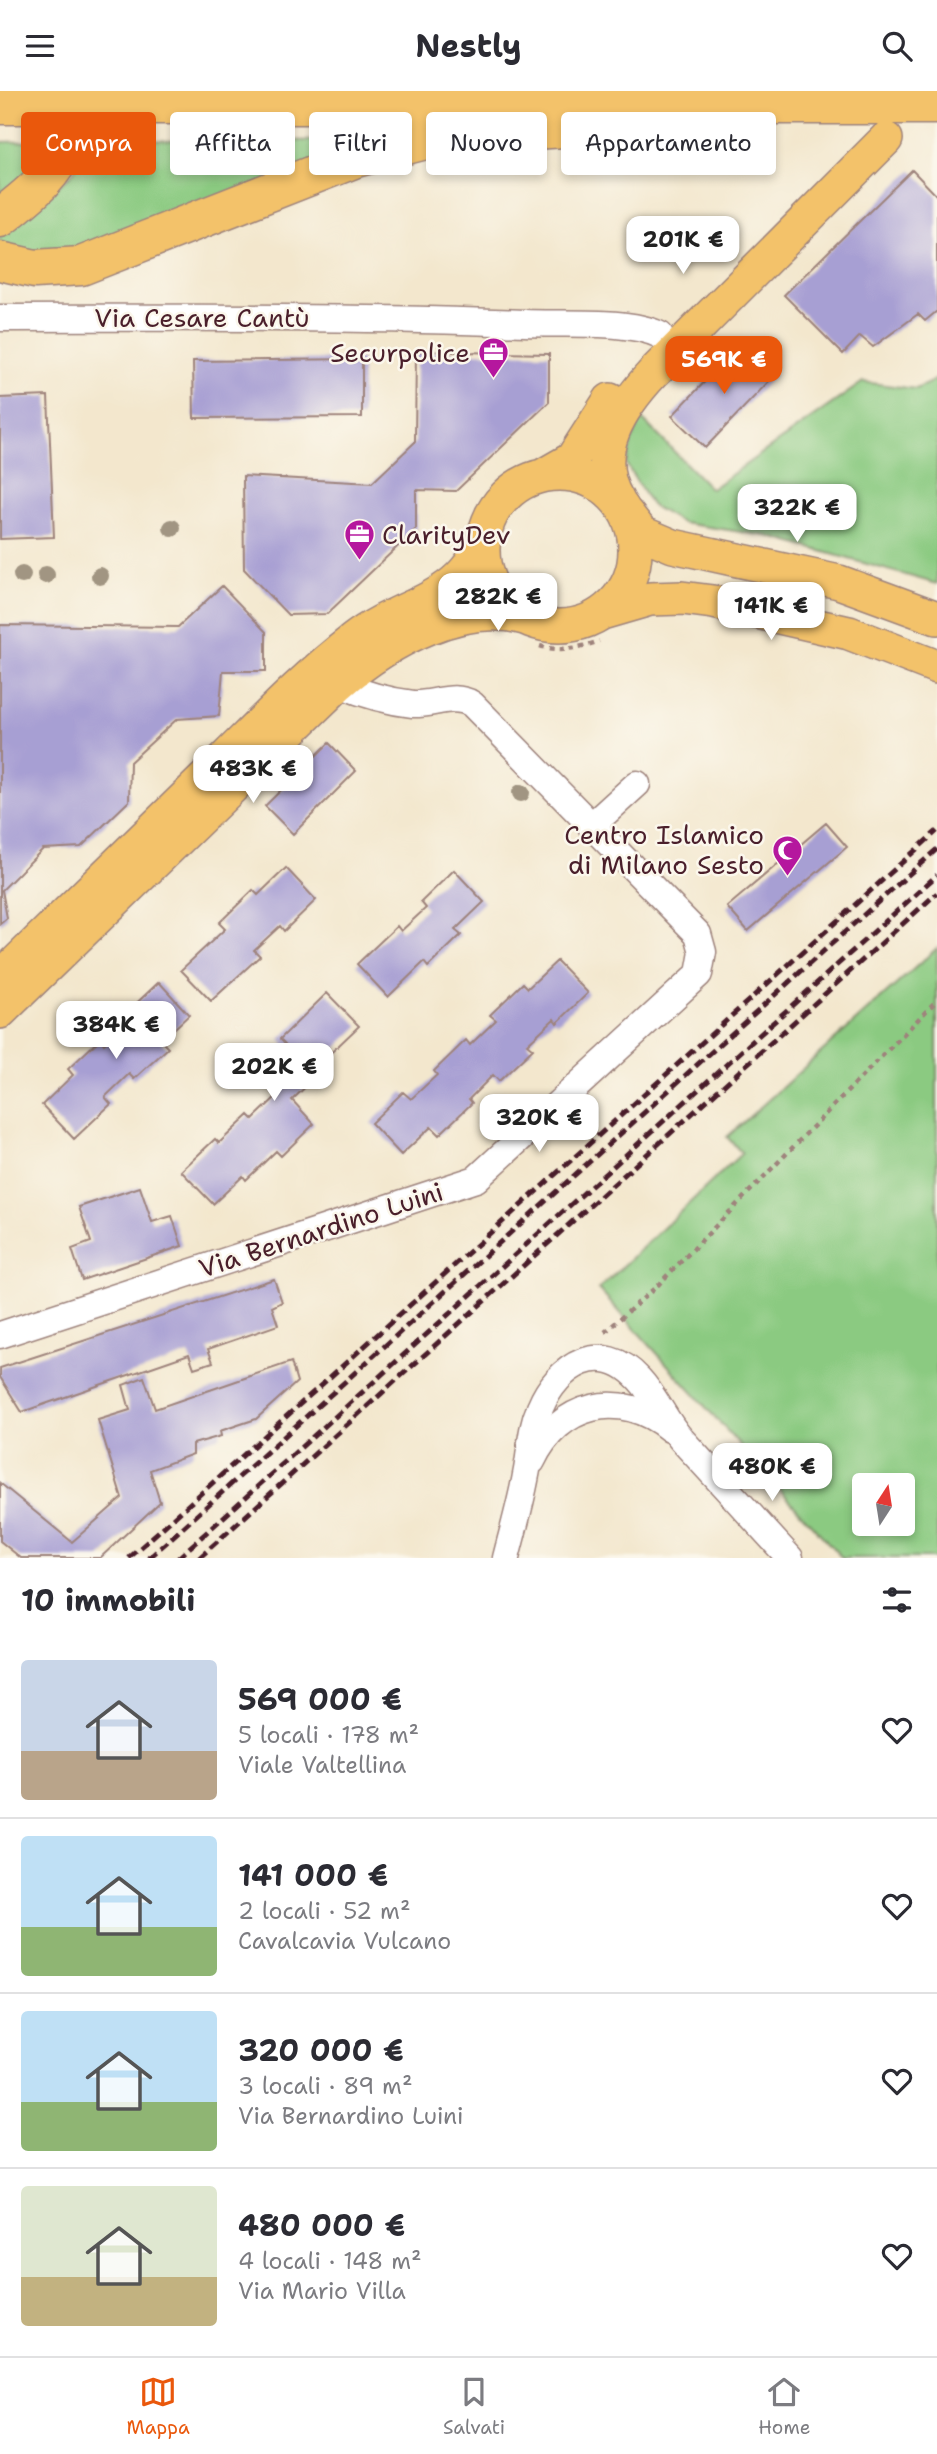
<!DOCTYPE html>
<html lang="it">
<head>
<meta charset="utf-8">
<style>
	body { margin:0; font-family:"Shantell Sans",sans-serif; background:#f2f2f3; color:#2b2b33; height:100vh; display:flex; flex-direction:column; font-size:26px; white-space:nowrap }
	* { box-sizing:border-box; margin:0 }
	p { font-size:23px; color:#7c7c81 }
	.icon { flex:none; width:38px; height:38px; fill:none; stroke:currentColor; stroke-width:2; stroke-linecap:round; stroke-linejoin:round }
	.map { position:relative; height:1467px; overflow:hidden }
	.drawer { display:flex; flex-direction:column; background:#fff; flex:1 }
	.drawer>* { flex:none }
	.top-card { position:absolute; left:21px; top:21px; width:896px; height:63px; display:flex; gap:14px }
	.needle { width:46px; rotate:12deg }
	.buttons { position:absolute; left:852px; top:1382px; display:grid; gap:14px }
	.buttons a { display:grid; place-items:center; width:63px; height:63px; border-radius:7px; background:#fff; box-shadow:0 4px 10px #0003; font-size:35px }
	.price { position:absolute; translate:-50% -60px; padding:0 16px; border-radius:14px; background:#fff; color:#222; font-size:23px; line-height:46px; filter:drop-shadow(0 2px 4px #0008) }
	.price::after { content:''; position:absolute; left:50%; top:42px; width:21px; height:16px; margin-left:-10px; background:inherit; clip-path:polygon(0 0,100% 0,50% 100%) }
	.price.on { background:#ea580c; color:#fff }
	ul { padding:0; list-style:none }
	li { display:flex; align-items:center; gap:21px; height:175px; padding:0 21px }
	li+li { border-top:2px solid #e1e1e2 }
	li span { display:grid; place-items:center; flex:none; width:196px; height:140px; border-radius:7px; color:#555 }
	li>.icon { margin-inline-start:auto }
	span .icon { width:84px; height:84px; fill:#fffc; stroke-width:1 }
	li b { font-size:30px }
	h2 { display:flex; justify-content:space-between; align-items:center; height:84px; padding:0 21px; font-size:30px }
	.tag { padding:0 24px; border-radius:7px; background:#fff; box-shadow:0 4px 10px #0003; font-size:24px; line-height:63px }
	.tag.on { background:#ea580c; color:#fff }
	header { display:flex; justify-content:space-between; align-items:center; height:91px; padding:0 21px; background:#fff; font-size:32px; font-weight:700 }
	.dock { display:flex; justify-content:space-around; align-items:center; height:98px; border-top:2px solid #e1e1e2; background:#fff; font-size:19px; color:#7c7c81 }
	.dock a { display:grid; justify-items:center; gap:4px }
	.dock .on { color:#ea580c }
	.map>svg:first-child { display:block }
	.green { fill:#8bca81; stroke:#6a7456; stroke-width:2; fill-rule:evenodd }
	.building { fill:#a79fd3 }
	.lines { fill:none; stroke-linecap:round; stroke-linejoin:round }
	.minor-casing { stroke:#9e837c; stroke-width:29 }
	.major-casing { stroke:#9e837c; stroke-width:36 }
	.highway-casing { stroke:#9e837c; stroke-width:41 }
	.path { stroke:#9e837c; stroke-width:4.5; stroke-dasharray:5 5; stroke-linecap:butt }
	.minor { stroke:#fff; stroke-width:26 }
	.major { stroke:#f3c26a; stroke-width:33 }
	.highway { stroke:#f3c26a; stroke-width:38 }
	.rail { stroke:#4a1f2b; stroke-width:5; stroke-dasharray:10 5; stroke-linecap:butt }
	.tree { fill:#a19582 }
	.labels { text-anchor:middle; stroke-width:5; stroke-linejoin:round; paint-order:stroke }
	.street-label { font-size:26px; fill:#4a1f2b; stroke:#fbf7ec }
	.poi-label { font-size:26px; fill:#4a1f2b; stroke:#fbf7ec; text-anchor:end }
</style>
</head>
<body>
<header><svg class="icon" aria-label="menu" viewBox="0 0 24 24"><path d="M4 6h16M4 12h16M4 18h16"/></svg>Nestly<svg class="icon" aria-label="search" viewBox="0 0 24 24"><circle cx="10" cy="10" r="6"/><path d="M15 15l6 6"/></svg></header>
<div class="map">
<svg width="937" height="1467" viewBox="0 0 937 1467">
	<rect width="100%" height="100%" fill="#fbf7ec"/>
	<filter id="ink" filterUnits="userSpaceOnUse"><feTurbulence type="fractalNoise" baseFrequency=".0143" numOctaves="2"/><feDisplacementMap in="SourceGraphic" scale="14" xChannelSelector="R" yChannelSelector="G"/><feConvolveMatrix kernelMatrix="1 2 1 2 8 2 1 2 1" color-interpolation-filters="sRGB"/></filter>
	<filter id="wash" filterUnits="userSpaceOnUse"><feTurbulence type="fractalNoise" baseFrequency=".00686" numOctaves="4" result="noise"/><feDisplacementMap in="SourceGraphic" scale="28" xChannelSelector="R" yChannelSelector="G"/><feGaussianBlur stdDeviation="1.57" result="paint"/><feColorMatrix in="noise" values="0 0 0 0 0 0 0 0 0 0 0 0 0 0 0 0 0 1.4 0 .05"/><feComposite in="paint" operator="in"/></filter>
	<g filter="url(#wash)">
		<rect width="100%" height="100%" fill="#f3e7cd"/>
		<path class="green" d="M91,49L375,50L83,161L45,164L0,155V144L72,83Z
			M51,50L39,71L0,109V51Z
			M937,288V493L768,445L682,432L651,414L626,373L632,349L642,328L711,398L863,291L916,298Z
			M937,857V1467H842L599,1198L742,1062L727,1046ZM864,1395H903V1433H864Z"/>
		<g id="blocks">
			<path class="building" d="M912,79L937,105V220L925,230L918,223L873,256L860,245L843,263L784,204Z
				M742,252L775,284L705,357L672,325Z
				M416,260L549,263V311L456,400L416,399V438L327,523L288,524L244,478L243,385L372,392L415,351Z
				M362,268V326L194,327L193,270Z
				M48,305L54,446L0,448V307Z
				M222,495L266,541V580H223L219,625L177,628L130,671L129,710L81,756L43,758L2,799L7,827L0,833V534L178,536Z
				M329,652L356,680L293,743L265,715Z
				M826,732L847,756L748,840L727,816Z
				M286,777L316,809L284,840L280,835L254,859L260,865L211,910L181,879L225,838L219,832L253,799L258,804Z
				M454,779L484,811L455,839L461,844L428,876L424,871L388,906L357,873L397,835L401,840L426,817L421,811Z
				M557,870L588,902L557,932L554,928L527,953L533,958L499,990L493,984L469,1008L472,1012L439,1044L431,1036L401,1064L371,1032L403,1001L411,1008L437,984L434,980L466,949L470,954L496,929L490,924L523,892L528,897Z
				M159,891L189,924L161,950L168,957L134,988L129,983L105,1006L111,1013L74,1048L42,1014L73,984L68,978L100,948L104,953L132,927L127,921Z
				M327,902L359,935L316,976L321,981L292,1009L314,1033L281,1065L276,1060L246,1089L243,1085L213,1113L181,1080L215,1048L219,1052L249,1024L253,1028L278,1004L256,981L285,953L280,948Z
				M140,1096L152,1131L172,1125L182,1155L82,1189L72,1158L91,1151L79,1116Z
				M274,1188L282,1211L272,1216L278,1234L208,1258L213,1271L194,1277L189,1263L22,1321L0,1286V1277Z
				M291,1271L297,1291L256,1328L220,1340L221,1345L193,1353V1363L150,1379L160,1411L100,1467H21L0,1450V1392L72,1451L122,1407L98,1329L130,1319L123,1294L144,1286L155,1318Z"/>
		</g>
	</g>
	<g filter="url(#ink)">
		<use href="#blocks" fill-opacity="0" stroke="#9e837c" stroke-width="2"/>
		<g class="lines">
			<defs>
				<path id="minor" d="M0,227C175,227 350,225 525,232C564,234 627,228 660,244
					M591,735L637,693
					M0,1244L476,1088L699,883L703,861L698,843L472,613C454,602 433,614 413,613C387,610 363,603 339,593
					M532,1370C559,1312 620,1297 670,1338
					M506,1467C513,1439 521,1412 526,1384C531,1361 530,1339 540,1317C558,1274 601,1247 639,1288C656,1306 665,1330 682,1349C718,1388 754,1428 790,1467"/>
				<path id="major" d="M483 459a76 76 0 1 1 152 0a76 76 0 1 1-152 0Z
					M544,384L572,368L610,309
					M618,410C589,363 621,316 654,281L886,48
					M626,422L642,442L673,455L839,491L937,527
					M602,522L650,508L682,507L713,511L849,542L937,576
					M0,887C70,819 140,750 210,682C257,636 302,588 354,548C403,510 467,510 485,441
					M0,921L339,593C386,552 465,506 531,529"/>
				<path id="highway" d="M0,14H937
					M0,127C32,102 54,85 71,47
					M0,170L35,178L81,175L356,67L441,45L565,37"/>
			</defs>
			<use href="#minor" class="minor-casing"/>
			<use href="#major" class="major-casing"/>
			<use href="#highway" class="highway-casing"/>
			<path class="path" d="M540,555C559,561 581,557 599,550
				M605,1241L656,1196L937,909"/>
			<use href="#minor" class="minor"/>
			<use href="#major" class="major"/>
			<use href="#highway" class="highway"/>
			<path class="rail" d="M129,1467L937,740
				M149,1467L937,758
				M178,1467L937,784
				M199,1467L937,802"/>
		</g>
		<g class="tree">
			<circle cx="172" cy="437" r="9"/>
			<circle cx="22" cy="484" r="9"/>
			<circle cx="46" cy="484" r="9"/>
			<circle cx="100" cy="485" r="9"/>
			<circle cx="521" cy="702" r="9"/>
		</g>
	</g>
	<defs>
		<symbol id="office-pin" viewBox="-11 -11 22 30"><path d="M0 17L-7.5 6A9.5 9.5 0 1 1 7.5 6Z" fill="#b5179e" stroke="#fbf7ec"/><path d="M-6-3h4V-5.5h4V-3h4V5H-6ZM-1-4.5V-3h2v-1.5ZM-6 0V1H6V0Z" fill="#fff"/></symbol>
		<symbol id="mosque-pin" viewBox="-11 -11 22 30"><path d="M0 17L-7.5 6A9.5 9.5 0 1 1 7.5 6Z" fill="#b5179e" stroke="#fbf7ec"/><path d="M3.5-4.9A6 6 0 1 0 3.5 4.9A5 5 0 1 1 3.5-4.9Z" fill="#fff"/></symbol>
	</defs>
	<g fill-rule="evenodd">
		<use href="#office-pin" x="476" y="244" width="35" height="47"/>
		<use href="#office-pin" x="342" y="426" width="35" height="47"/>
		<use href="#mosque-pin" x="770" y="742" width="35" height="47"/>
	</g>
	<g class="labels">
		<g class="street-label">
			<text x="202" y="236">Via Cesare Cantù</text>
			<text transform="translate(321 1139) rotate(-18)" y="9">Via Bernardino Luini</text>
		</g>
		<g class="poi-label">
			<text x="470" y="271">Securpolice</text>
			<text x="382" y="453" text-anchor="start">ClarityDev</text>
			<text x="764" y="753">Centro Islamico<tspan x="764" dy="30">di Milano Sesto</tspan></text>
		</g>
	</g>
</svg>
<div class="buttons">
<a><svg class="needle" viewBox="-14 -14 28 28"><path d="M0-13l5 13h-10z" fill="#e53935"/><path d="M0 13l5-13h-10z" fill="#7c7c81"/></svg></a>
</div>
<b class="price" style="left:683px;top:185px">201K €</b>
<b class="price on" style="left:724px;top:305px">569K €</b>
<b class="price" style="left:797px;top:453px">322K €</b>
<b class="price" style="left:498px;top:542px">282K €</b>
<b class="price" style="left:771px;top:551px">141K €</b>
<b class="price" style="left:253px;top:714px">483K €</b>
<b class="price" style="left:116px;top:970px">384K €</b>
<b class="price" style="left:274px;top:1012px">202K €</b>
<b class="price" style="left:539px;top:1063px">320K €</b>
<b class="price" style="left:772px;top:1412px">480K €</b>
<div class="top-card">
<a class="tag on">Compra</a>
<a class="tag">Affitta</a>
<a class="tag">Filtri</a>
<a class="tag">Nuovo</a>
<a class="tag">Appartamento</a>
</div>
</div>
<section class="drawer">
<h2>10 immobili<svg class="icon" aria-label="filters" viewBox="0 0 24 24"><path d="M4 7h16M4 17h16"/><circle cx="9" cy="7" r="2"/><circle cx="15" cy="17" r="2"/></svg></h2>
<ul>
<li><span style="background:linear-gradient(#c9d6e8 65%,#b9a48a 0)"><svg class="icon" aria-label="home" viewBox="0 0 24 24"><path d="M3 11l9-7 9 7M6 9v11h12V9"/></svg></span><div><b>569 000 €</b><p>5 locali · 178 m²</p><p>Viale Valtellina</p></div><svg class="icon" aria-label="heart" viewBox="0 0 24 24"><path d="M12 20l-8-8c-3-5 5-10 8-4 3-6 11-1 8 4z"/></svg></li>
<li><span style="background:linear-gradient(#bfe0f5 65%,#8fb573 0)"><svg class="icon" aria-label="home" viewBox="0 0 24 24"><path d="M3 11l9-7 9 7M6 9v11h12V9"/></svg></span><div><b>141 000 €</b><p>2 locali · 52 m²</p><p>Cavalcavia Vulcano</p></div><svg class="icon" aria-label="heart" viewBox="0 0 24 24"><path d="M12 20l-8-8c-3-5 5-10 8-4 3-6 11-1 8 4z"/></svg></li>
<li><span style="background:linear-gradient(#bfe0f5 65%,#8fb573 0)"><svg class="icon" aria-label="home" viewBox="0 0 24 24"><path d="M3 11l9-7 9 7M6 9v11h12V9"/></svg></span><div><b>320 000 €</b><p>3 locali · 89 m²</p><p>Via Bernardino Luini</p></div><svg class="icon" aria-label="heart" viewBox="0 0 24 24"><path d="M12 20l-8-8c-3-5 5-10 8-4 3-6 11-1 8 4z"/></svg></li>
<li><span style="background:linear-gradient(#dfe7d0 65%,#c2b280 0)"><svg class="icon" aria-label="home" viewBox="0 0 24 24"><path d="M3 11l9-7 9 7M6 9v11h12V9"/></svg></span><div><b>480 000 €</b><p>4 locali · 148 m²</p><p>Via Mario Villa</p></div><svg class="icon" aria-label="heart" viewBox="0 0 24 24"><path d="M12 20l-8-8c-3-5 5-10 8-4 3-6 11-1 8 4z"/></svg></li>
</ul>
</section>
<nav class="dock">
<a class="on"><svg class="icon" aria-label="map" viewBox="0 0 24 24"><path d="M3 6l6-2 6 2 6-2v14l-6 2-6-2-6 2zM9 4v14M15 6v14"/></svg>Mappa</a>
<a><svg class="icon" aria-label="saved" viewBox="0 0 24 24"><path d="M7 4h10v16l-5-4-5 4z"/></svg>Salvati</a>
<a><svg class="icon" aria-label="home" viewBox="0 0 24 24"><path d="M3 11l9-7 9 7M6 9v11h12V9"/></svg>Home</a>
</nav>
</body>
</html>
